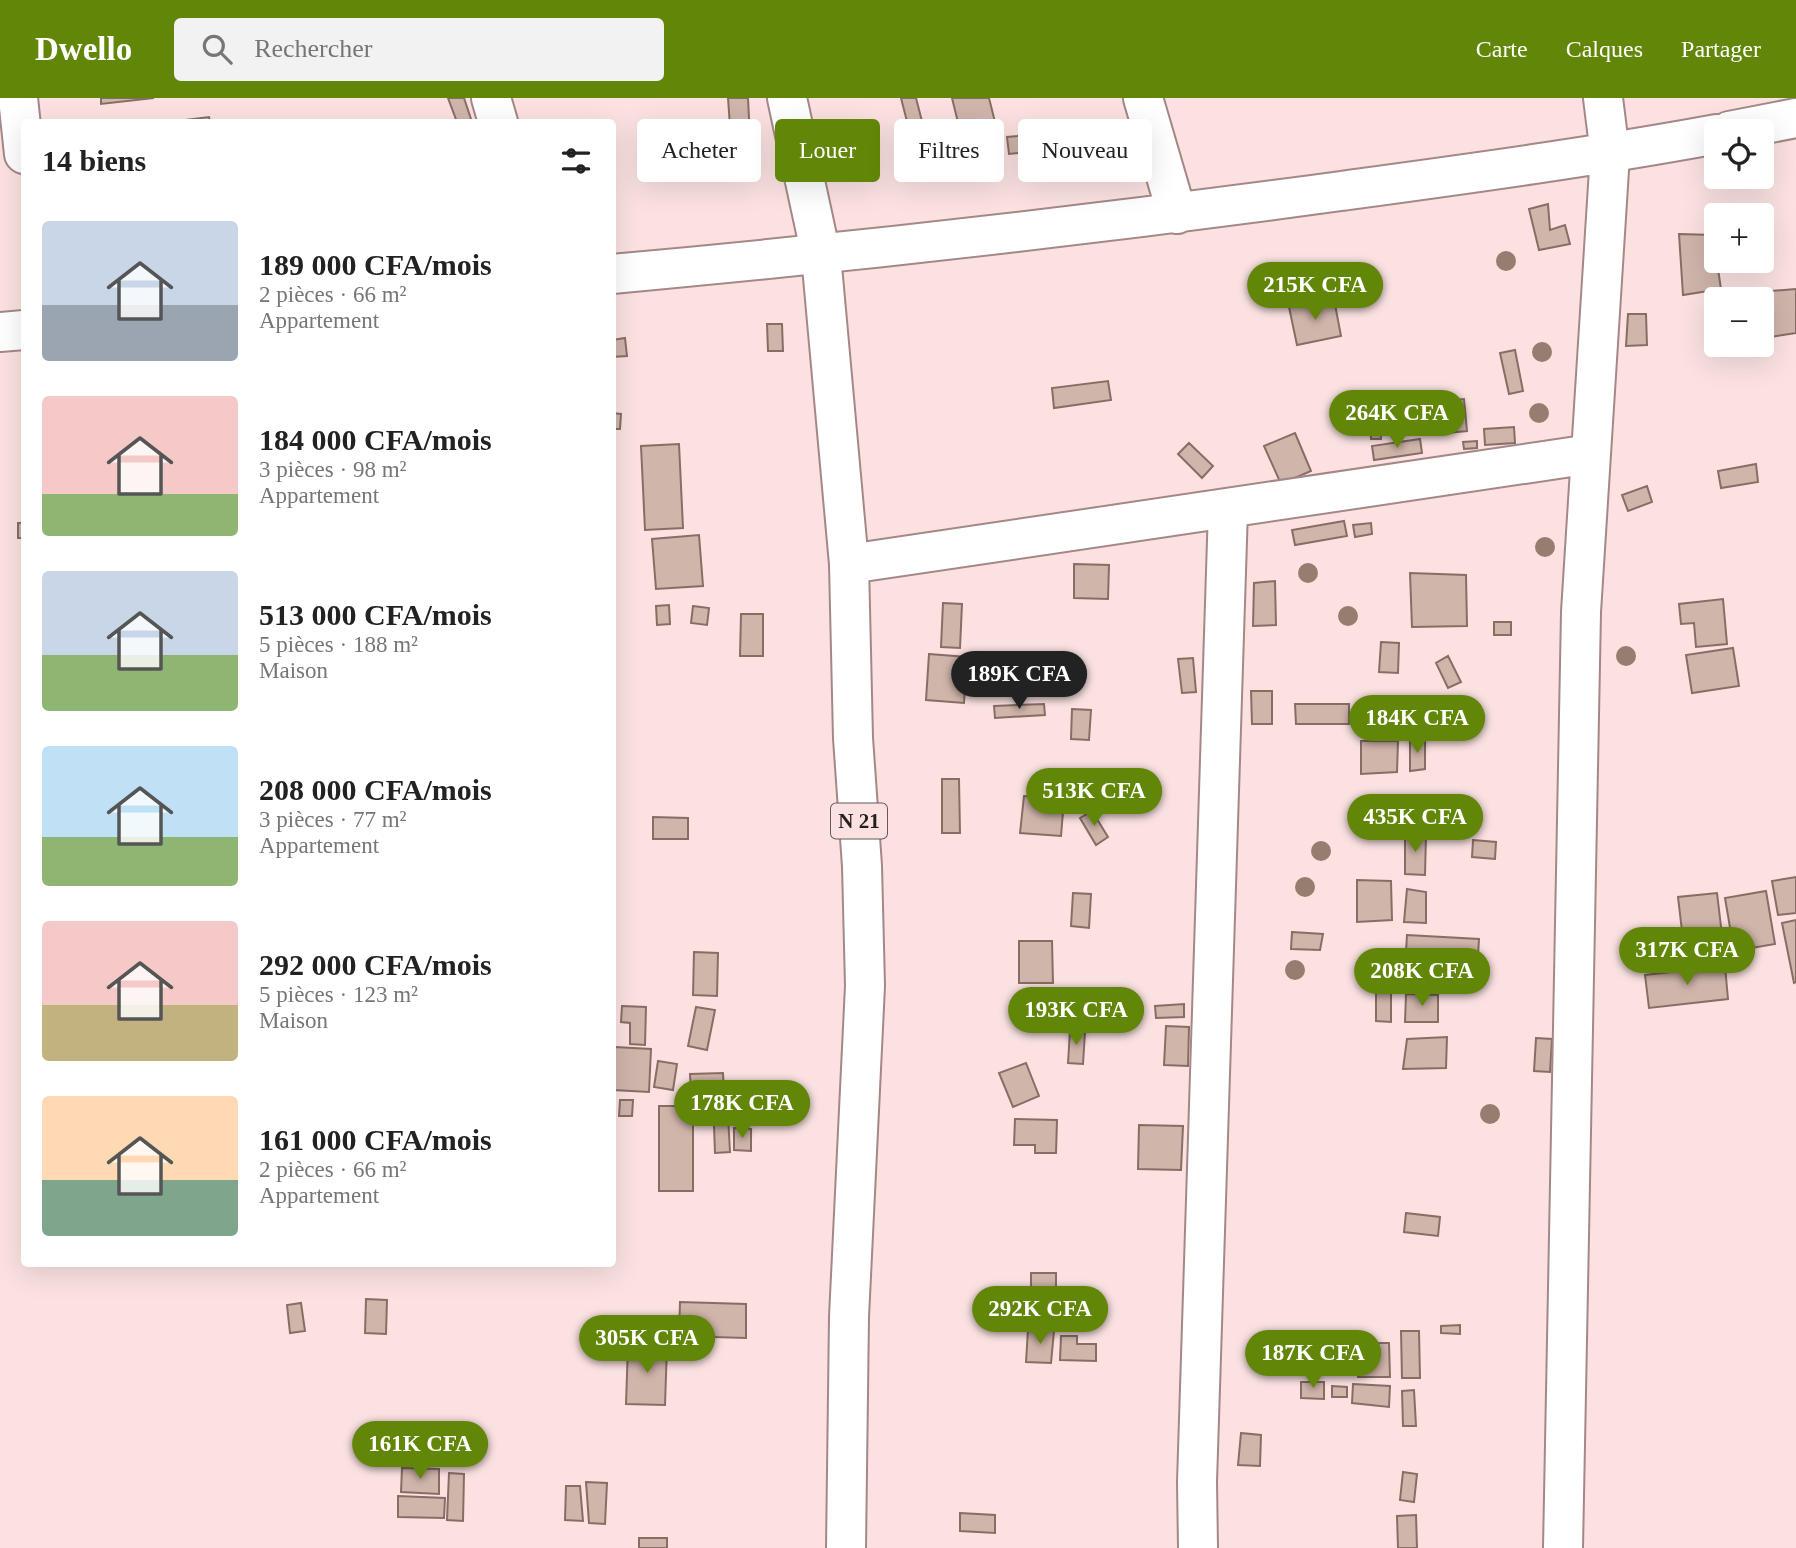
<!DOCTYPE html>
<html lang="fr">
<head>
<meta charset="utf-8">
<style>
	body { margin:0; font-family:"Times New Roman",serif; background:#f2f2f2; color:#222; height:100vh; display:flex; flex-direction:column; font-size:26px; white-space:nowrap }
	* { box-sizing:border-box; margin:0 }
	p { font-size:23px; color:#767676 }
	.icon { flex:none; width:38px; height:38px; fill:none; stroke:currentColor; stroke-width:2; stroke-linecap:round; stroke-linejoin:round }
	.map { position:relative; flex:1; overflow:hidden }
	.drawer { position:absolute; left:21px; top:21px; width:595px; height:1148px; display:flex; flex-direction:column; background:#fff; border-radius:7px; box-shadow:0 7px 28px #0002 }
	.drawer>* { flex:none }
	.banner { position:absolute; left:637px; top:21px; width:665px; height:63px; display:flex; gap:14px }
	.fabs { position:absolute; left:1704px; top:21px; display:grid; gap:14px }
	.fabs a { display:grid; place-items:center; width:70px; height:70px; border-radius:7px; background:#fff; box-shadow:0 7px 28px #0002; font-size:35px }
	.price { position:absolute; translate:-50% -60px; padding:0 16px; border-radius:24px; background:#628607; color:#fff; font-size:23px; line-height:46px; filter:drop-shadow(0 2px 4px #0008) }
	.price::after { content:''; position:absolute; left:50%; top:42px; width:21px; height:16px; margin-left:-10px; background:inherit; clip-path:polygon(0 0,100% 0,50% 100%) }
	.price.current { background:#222; color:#fff }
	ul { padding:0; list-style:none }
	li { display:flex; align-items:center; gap:21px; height:175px; padding:0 21px }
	li span { display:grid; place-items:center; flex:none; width:196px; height:140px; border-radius:7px; color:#555 }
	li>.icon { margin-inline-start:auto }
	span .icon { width:84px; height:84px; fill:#fffc; stroke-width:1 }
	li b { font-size:30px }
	h2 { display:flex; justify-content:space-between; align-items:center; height:84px; padding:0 21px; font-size:30px }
	.chip { padding:0 24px; border-radius:7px; background:#fff; box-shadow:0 7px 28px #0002; font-size:24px; line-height:63px }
	.chip.current { background:#628607; color:#fff }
	header { display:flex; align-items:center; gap:42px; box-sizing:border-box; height:98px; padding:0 35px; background:#628607; color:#fff }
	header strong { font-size:33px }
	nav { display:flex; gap:38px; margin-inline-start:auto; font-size:24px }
	.search { width:490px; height:63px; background:#f2f2f2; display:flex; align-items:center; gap:18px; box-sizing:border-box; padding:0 24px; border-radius:7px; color:#767676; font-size:26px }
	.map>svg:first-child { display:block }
	.building { fill:#d0b5ab; stroke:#876e65; stroke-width:2 }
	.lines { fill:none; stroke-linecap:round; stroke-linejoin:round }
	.minor-casing { stroke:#a48887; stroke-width:42 }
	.major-casing { stroke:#a48887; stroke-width:42 }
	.minor { stroke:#fff; stroke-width:38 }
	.major { stroke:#fff; stroke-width:38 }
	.tree { fill:#967d70 }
	.labels { text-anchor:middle; stroke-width:7; stroke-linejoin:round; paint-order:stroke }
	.shield { fill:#fbe2e1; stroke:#685958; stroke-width:2 }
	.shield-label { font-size:21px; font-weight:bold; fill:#291e1e }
</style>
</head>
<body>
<header>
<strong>Dwello</strong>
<div class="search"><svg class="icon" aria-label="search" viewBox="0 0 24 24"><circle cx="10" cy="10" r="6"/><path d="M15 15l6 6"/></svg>Rechercher</div>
<nav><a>Carte</a><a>Calques</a><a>Partager</a></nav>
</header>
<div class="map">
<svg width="1796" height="1450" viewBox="0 0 1796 1450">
	<rect width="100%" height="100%" fill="#fbe2e1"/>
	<path class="building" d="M101,0H154L101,6Z
		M448,0H464L472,24H457Z
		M728,0H748L750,41L731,42Z
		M901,0H916L925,35L911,39Z
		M952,0H989L1001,48L966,57Z
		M209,19L210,24H178V23Z
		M1066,33L1067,49L1009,56L1007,39Z
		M1548,106L1550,132L1565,127L1570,146L1539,152L1529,111Z
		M1679,136L1713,137L1721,191L1683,197Z
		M1796,191V235L1770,239V193Z
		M1334,201L1341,238L1297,247L1289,209Z
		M1628,216H1646L1647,247L1626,248Z
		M767,226H782L783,253H768Z
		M625,240L627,258L612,259V242Z
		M1515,252L1523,293L1509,296L1500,255Z
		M1108,283L1111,302L1054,310L1052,290Z
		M1464,301L1467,333L1447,335L1444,303Z
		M612,315L621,316L620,331H612Z
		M1370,324H1380L1381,341H1371Z
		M1514,329L1515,345L1485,347L1484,331Z
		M1295,335L1311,373L1281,386L1264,348Z
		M1420,341L1422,355L1374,362L1372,348Z
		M1477,343V350L1464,351L1463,344Z
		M1189,345L1213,368L1202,380L1178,356Z
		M679,346L683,430L645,432L641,348Z
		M1756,366L1758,384L1721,390L1718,373Z
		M1647,388L1652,404L1628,413L1622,397Z
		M1344,423L1347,438L1295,447L1292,432Z
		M18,425H24V440H18Z
		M1371,425L1372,436L1355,439L1353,427Z
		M699,437L703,488L656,491L652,441Z
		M1074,466L1109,467L1108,501L1074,500Z
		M1410,475L1466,477L1467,528L1412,529Z
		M1275,483L1276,527L1253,528L1254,485Z
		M1723,501L1727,546L1696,549L1694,525L1681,526L1679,506Z
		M943,505L962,506L960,550L941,549Z
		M669,507L670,526L657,527L656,508Z
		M693,508L709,510L707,527L691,525Z
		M741,516H763V558H740Z
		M1494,524H1511V537H1494Z
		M1381,544L1399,545L1398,575L1379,574Z
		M1733,550L1739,588L1692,595L1686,557Z
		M929,556L967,559L964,605L926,602Z
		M1448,558L1461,584L1448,590L1436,565Z
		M1193,560L1196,594L1182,595L1178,561Z
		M1251,593H1272V626H1252Z
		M1044,606L1045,617L995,620L994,608Z
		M1295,606H1349V626H1296Z
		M1072,611L1091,612L1089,642L1071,641Z
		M1413,613H1425L1424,628H1413Z
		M1410,641H1425V671L1410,673Z
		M1361,643H1398L1397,674L1361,676Z
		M942,681H959L960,735H942Z
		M1024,698L1064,702L1061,738L1020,735Z
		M1092,713L1108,739L1096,747L1080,720Z
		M653,719L688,720V741H653Z
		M1405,736L1426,737L1425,777L1405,776Z
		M1473,742L1496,744L1495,761L1472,759Z
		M1796,779V815L1778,817L1772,783Z
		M1357,782L1391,783L1392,822L1357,824Z
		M1407,791L1426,794V825L1404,824Z
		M1766,793L1775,846L1734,853L1725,800Z
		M1073,795L1091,796L1089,830L1071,828Z
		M1717,795L1724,854L1685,859L1678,799Z
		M1796,822V884L1794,885L1782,825Z
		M1292,834L1323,836L1320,852L1291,851Z
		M1407,837L1479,841L1477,874L1405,870Z
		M1019,843H1052L1053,885H1019Z
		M694,854L718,855L717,898L693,897Z
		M1725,868L1728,901L1649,910L1645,877Z
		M1376,891H1391V924L1376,923Z
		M1406,896L1438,897V924H1405Z
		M1184,906V919L1156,920L1155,908Z
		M622,908L646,909L645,947L630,946V925L621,924Z
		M696,909L715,912L707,952L688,948Z
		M1045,909L1060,910L1059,927H1044Z
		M1166,928L1189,929L1188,968L1164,967Z
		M1070,933L1085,934L1083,966L1068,965Z
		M1447,939L1446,970L1403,971L1407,941Z
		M1536,940L1552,941L1550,974L1534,973Z
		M615,949L651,951L649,994L613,992Z
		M658,963L677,966L673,992L654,989Z
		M1026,965L1039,998L1013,1009L999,975Z
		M723,975L724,994L691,995L690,976Z
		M727,999L730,1054L715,1055L713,1000Z
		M620,1002H633L632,1018H619Z
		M659,1008H693V1093H659Z
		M1015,1021L1057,1022L1056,1055H1035V1047H1014Z
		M1139,1027L1183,1028L1181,1072L1138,1071Z
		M734,1030L751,1031V1053L734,1052Z
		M1406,1115L1440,1119L1438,1138L1404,1134Z
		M1031,1175H1056V1206H1031Z
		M366,1201L387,1202L386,1236L365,1235Z
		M680,1204L746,1206V1240L679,1238Z
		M301,1205L305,1233L290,1235L287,1207Z
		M634,1222L662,1225V1237L633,1234Z
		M1460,1227V1236L1441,1235V1228Z
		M1028,1231L1054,1233L1051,1265L1026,1264Z
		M1401,1233H1419L1420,1280H1402Z
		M1061,1238H1077V1246H1096V1263L1060,1262Z
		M1365,1245H1389L1390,1279H1358V1262H1364Z
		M628,1247L667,1248L665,1307L626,1306Z
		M1301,1284H1324V1301L1301,1300Z
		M1353,1286L1390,1288L1389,1309L1352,1305Z
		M1332,1288L1347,1289V1299H1332Z
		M1414,1292L1416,1328H1403L1402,1293Z
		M395,1334L406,1335V1347L395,1346Z
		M1241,1335L1261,1337L1260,1368L1238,1367Z
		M402,1370L439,1371V1396L401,1394Z
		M1403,1374L1417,1376L1414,1404L1400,1402Z
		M449,1375L464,1376L463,1423L447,1422Z
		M586,1384L607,1385L605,1426L589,1425Z
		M566,1388H580L583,1423L565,1422Z
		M398,1398L445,1400L444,1420L398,1419Z
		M960,1415L995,1417V1435L960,1433Z
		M1416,1417L1417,1450H1398L1397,1418Z
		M639,1440H667V1450H639Z"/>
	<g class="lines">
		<defs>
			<path id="minor" d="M18,0L24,56
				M491,0L498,24
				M1143,0L1177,116
				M1729,33L1796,20
				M612,176C856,154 1099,126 1341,93C1466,76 1592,59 1717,36
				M0,234L24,232
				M849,466L1591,356
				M1198,1450L1197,1384L1228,411
				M1563,1450L1581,514L1610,56L1603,0"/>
			<path id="major" d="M787,0L821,157L849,466L853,640L862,768L865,888L849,1219L846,1450"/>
		</defs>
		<use href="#minor" class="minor-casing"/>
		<use href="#major" class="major-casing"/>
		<use href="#minor" class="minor"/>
		<use href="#major" class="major"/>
	</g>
	<g class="tree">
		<circle cx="1506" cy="163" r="10"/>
		<circle cx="1542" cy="254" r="10"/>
		<circle cx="1539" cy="315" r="10"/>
		<circle cx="1545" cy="449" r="10"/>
		<circle cx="1308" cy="475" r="10"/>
		<circle cx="1348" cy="518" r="10"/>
		<circle cx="1626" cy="558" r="10"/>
		<circle cx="1321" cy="753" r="10"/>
		<circle cx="1305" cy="789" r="10"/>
		<circle cx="1295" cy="872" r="10"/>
		<circle cx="1490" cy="1016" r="10"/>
	</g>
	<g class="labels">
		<rect class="shield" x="831" y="705.5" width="56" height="35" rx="5"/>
		<g class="shield-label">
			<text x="859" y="730">N 21</text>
		</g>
	</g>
</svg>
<div class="fabs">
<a><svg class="icon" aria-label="locate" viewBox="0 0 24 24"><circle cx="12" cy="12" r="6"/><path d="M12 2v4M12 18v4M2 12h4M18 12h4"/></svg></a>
<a>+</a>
<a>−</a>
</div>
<b class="price" style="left:1315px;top:224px">215K CFA</b>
<b class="price" style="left:1397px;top:352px">264K CFA</b>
<b class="price current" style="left:1019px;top:613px">189K CFA</b>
<b class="price" style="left:1417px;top:657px">184K CFA</b>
<b class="price" style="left:1094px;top:730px">513K CFA</b>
<b class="price" style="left:1415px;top:756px">435K CFA</b>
<b class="price" style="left:1687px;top:889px">317K CFA</b>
<b class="price" style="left:1422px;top:910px">208K CFA</b>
<b class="price" style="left:1076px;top:949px">193K CFA</b>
<b class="price" style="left:742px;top:1042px">178K CFA</b>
<b class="price" style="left:1040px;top:1248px">292K CFA</b>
<b class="price" style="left:647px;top:1277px">305K CFA</b>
<b class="price" style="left:1313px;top:1292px">187K CFA</b>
<b class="price" style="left:420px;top:1383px">161K CFA</b>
<div class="banner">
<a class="chip">Acheter</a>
<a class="chip current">Louer</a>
<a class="chip">Filtres</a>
<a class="chip">Nouveau</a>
</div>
<section class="drawer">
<h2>14 biens<svg class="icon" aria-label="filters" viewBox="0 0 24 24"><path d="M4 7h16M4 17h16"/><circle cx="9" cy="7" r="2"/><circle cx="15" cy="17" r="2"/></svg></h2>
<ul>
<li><span style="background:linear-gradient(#c9d6e8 60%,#9aa5b1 0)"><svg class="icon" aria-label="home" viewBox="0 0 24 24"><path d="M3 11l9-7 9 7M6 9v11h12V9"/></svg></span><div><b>189 000 CFA/mois</b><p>2 pièces · 66 m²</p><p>Appartement</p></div></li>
<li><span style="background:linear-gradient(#f6c9c9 70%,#8fb573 0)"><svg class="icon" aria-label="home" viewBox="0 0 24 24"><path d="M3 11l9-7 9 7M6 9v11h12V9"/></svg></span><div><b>184 000 CFA/mois</b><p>3 pièces · 98 m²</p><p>Appartement</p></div></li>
<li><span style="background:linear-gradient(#c9d6e8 60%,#8fb573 0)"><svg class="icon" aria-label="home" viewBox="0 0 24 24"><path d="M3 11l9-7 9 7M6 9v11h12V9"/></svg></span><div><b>513 000 CFA/mois</b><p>5 pièces · 188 m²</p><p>Maison</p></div></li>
<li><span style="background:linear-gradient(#bfe0f5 65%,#8fb573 0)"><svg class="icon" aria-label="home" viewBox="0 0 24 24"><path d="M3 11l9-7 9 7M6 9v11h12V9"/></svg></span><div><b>208 000 CFA/mois</b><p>3 pièces · 77 m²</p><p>Appartement</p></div></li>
<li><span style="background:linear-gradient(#f6c9c9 60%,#c2b280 0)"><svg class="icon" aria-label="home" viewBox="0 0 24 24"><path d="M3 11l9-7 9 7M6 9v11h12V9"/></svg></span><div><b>292 000 CFA/mois</b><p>5 pièces · 123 m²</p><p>Maison</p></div></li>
<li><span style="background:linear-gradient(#ffd9b3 60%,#7fa58c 0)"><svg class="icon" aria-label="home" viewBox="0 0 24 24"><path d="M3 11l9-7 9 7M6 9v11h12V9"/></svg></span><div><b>161 000 CFA/mois</b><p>2 pièces · 66 m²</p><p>Appartement</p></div></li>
</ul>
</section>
</div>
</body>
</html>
